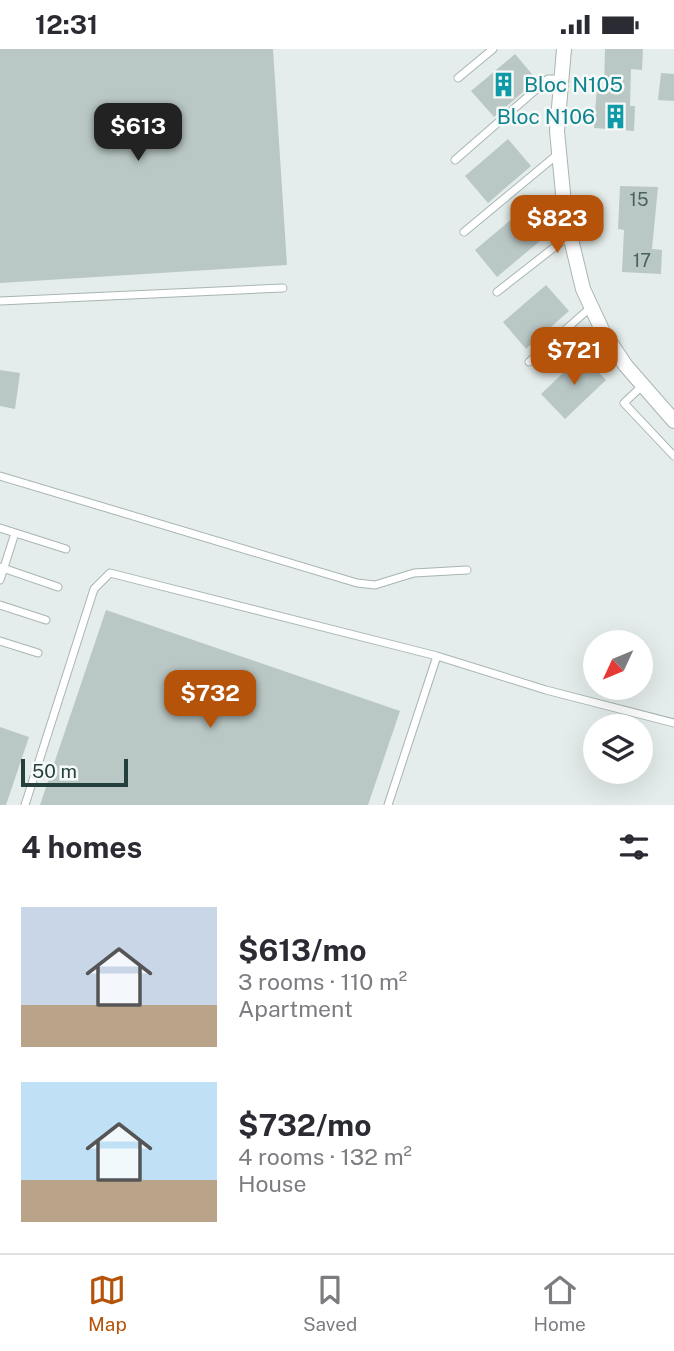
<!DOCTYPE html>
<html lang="en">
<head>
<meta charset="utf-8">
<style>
	body { margin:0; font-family:"Public Sans",sans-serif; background:#f2f2f3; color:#2b2b33; height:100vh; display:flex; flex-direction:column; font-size:26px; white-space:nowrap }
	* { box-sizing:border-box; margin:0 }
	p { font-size:23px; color:#7c7c81 }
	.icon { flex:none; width:38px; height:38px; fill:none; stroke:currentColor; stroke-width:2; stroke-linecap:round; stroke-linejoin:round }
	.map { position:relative; height:756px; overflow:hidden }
	.drawer { display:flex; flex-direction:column; background:#fff; flex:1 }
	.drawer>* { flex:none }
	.needle { width:46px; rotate:226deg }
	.fabs { position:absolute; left:583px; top:581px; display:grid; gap:14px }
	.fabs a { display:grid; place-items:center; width:70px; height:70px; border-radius:50%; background:#fff; box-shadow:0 7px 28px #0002; font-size:35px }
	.scale { position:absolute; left:21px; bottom:18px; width:107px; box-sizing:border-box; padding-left:7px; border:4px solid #243f3c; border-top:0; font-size:19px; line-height:24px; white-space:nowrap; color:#243f3c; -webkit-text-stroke:5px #f5faf8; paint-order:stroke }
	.price { position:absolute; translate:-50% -60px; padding:0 16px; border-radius:14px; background:#b45309; color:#fff; font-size:23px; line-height:46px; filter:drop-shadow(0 2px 4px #0008) }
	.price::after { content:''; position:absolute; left:50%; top:42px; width:21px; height:16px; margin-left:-10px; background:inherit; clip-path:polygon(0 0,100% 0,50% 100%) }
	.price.selected { background:#222; color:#fff }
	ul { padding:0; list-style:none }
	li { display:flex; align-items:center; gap:21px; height:175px; padding:0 21px }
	li span { display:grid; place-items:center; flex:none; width:196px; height:140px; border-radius:0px; color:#555 }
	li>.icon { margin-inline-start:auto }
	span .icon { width:84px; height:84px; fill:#fffc; stroke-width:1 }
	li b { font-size:30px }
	h2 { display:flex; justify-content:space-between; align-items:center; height:84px; padding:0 21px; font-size:30px }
	.status { display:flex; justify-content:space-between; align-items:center; height:49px; padding:0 35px; background:#fff; direction:ltr }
	.status svg { height:19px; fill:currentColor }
	.menu { display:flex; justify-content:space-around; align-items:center; height:98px; border-top:2px solid #e1e1e2; background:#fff; font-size:19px; color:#7c7c81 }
	.menu a { display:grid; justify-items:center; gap:4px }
	.menu .selected { color:#b45309 }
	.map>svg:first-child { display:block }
	.building { fill:#bac8c5 }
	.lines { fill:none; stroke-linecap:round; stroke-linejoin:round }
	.lane-casing { stroke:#a7b5b3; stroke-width:9 }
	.street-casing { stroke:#a7b5b3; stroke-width:16 }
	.lane { stroke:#fff; stroke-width:7 }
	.street { stroke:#fff; stroke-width:14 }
	.labels { text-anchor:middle; stroke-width:5; stroke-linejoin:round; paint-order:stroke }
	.number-label { font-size:18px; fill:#4a615e }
	.culture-label { font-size:21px; fill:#0d838f; stroke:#f5faf8; text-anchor:start }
</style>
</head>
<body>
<div class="status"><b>12:31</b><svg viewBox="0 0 49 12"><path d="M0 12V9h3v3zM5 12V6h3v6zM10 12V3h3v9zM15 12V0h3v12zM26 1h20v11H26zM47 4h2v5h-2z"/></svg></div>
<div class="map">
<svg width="674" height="756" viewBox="0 0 674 756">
	<rect width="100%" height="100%" fill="#e4edeb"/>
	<path class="building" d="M0,0H273L287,216L0,234Z
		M605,0H643L642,21L631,20L630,57H635L634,82L594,79L597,37L604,38Z
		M515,5L537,31L494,68L471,42Z
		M661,24L674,25V52L658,51Z
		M508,90L531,117L488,154L465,127Z
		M620,137L658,138L652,200L662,201L661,225L622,223L624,181L618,180Z
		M519,164L541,191L497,228L475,201Z
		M546,236L569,262L526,300L503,273Z
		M582,306L606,331L565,370L541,345Z
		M0,321L20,324L15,360L0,357Z
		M106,561L400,662L368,756H40Z
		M0,678L29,688L6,756H0Z"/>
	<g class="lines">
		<defs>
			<path id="lane" d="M458,29L493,0
				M455,111L548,30H561
				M464,183L558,105
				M497,243L570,186
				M0,252L283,239
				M529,313L591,258
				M643,336L624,354L674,407
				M0,427L357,534L375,536L414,524L467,521
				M0,479L66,500
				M0,518L58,538
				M0,531L15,484
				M0,556L46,571
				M0,592L38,604
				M25,756L94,540L110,524L437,607L546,641L674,674
				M388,756L437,607"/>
			<path id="street" d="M564,0L557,82L565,165L583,240L603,283L626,317L674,372"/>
		</defs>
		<use href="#lane" class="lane-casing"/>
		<use href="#street" class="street-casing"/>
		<use href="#lane" class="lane"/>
		<use href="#street" class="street"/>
	</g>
	<defs>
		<symbol id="building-bare" viewBox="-9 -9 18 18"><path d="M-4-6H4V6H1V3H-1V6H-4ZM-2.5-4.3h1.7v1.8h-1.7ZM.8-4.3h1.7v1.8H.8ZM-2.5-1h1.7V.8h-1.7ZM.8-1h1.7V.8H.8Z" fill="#0f9aa8" stroke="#f5faf8" stroke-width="2.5" paint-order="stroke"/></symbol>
	</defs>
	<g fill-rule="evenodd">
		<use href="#building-bare" x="486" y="18" width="35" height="35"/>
		<use href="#building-bare" x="598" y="50" width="35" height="35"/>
	</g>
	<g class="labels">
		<g class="number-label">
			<text x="639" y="157">15</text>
			<text x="642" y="218">17</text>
		</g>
		<g class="culture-label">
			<text x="524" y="43">Bloc N105</text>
			<text x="595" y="75" text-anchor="end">Bloc N106</text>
		</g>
	</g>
</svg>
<div class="fabs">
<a><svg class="needle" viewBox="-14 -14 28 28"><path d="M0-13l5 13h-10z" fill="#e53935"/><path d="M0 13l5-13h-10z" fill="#7c7c81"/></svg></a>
<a><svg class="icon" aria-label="layers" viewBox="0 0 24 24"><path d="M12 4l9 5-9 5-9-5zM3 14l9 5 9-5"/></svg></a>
</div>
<div class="scale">50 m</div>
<b class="price selected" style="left:138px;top:114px">$613</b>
<b class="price" style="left:557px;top:206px">$823</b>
<b class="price" style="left:574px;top:338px">$721</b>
<b class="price" style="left:210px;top:681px">$732</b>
</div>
<section class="drawer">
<h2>4 homes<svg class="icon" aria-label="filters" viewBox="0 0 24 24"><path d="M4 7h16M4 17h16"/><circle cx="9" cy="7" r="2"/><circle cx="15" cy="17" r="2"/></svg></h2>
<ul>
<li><span style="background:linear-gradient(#c9d6e8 70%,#b9a48a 0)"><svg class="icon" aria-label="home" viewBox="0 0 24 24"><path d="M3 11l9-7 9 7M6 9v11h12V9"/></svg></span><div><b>$613/mo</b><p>3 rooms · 110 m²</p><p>Apartment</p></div></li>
<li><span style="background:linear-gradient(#bfe0f5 70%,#b9a48a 0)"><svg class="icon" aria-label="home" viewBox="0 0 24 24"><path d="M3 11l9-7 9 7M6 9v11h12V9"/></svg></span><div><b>$732/mo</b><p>4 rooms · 132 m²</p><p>House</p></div></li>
</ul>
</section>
<nav class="menu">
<a class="selected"><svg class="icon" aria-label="map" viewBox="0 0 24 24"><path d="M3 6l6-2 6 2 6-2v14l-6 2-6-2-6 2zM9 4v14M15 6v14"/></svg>Map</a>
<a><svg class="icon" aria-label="saved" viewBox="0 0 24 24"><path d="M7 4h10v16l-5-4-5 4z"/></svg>Saved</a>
<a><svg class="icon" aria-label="home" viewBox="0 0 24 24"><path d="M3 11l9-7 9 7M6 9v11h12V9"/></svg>Home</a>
</nav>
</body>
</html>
